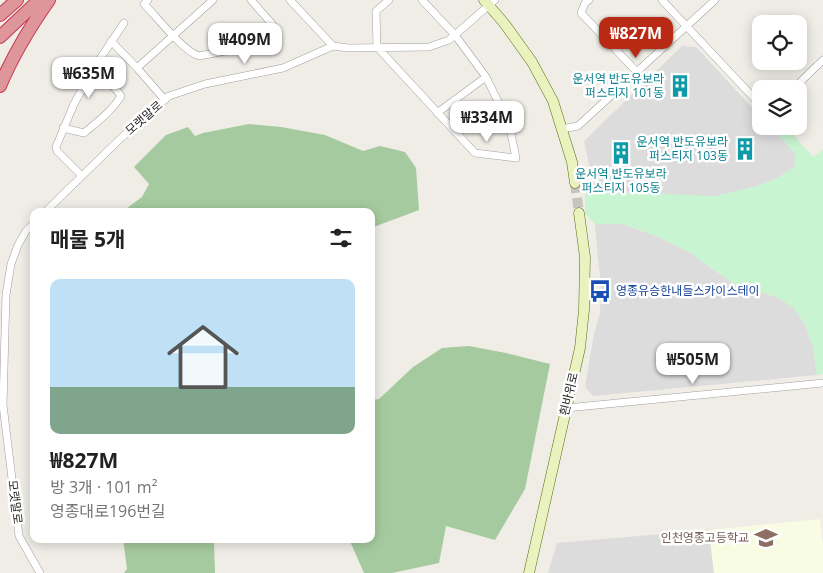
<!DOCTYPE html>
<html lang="ko">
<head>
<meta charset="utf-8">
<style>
	body { margin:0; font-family:"Open Sans","Noto Sans KR",sans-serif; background:#f2f2f2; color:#222; height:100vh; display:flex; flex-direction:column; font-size:19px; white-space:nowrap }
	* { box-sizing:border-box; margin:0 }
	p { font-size:16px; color:#767676 }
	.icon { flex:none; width:28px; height:28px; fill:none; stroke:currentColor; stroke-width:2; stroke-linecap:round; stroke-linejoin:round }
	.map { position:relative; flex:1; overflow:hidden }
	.side { position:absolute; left:30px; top:208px; width:345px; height:335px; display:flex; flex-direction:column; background:#fff; border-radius:10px; box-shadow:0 2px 12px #0003 }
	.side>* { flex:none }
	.tools { position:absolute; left:752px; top:15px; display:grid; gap:10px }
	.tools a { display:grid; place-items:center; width:55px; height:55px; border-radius:10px; background:#fff; box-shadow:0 2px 12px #0003; font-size:25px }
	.price { position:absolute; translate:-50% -42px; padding:0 11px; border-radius:10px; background:#fff; color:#222; font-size:16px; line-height:32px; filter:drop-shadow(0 1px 2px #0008) }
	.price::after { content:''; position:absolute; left:50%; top:30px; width:15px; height:11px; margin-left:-8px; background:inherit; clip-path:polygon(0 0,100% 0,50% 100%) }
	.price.current { background:#b92a15; color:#fff }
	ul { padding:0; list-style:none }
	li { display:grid; align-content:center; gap:10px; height:265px; padding:0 20px }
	li span { display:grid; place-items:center; height:155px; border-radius:10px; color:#555 }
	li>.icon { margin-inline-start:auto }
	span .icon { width:90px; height:90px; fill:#fffc; stroke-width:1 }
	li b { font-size:21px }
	h2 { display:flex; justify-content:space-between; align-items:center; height:60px; padding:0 20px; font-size:21px }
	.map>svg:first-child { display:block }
	.residential { fill:#dddcdc }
	.education { fill:#f8fce2 }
	.forest { fill:#a6ca9f }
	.park { fill:#c8f4d1 }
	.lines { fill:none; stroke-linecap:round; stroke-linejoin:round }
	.secondary-tunnel { stroke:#c5c4be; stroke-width:10; stroke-dasharray:10 5; stroke-linecap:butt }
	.street-casing { stroke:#a0a0a0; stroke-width:8 }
	.secondary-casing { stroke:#566c10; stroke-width:11 }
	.highway-casing { stroke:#c93756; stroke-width:14 }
	.street { stroke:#fff; stroke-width:7 }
	.secondary { stroke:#eaf3c0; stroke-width:10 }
	.highway { stroke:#de969a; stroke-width:12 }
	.labels { text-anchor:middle; stroke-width:5; stroke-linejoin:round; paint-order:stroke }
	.culture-label { font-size:12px; fill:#0d838f; stroke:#fff; text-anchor:end }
	.street-label { font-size:12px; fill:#1f1f1f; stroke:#fff }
	.transit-label { font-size:12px; fill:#164399; stroke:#fff; text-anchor:start }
	.education-label { font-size:12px; fill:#785e54; stroke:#fff; text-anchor:end }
</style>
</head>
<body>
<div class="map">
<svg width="823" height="573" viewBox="0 0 823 573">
	<rect width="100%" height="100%" fill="#efede6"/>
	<path class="residential" d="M682,46L696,47L761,117V126H770L796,154L795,166L778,178L754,187L714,197L594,191L584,141Z
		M595,224H623L656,236L691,253L712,269L735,284L779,298L794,308L806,326L813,347L817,375L593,396L585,387L594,334L600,313L601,283L598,259Z
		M709,530L714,573H548L557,543Z"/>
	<path class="education" d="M820,519L823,547V573H714L709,530Z"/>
	<path class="forest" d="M249,124L281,127L325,135L363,151L380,146L405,152L416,168L419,210L371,228V211H123L142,197L149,184L134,167L166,135L188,127L195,136L203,133Z
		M469,346L506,353L550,364L525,489L495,540L446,526L439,563L392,573H364L349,539H371V400L379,399L413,367L442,348Z
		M123,539H215L214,543L215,573H124L127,569Z"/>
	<path class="park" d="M770,126H785L813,157L823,150V374L817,375L813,347L806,326L794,308L779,298L735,284L712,269L691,253L656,236L623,224H595L585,214V191L714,196L754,187L778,178L795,166L796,154Z"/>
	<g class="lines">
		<path class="secondary-tunnel" d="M575,183L579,213"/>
		<defs>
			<path id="street" d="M148,0L144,4C157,17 183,51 199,56L263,44L272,32L273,25L251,0
				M290,0L333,46
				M389,0L376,11L377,47L475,153L516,158L509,124L486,77L455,35L422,0
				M589,0L585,3L581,13L637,72
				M662,0L752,96L758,102L761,103
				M111,41L137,68L165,100
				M137,68L213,0
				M793,89L823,60
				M437,113L486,77
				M63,128L84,133C97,122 112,111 121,96L118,92L95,66
				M562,129L578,126L715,0
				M82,176L57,151L56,147L74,104L95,66L124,23
				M46,211L122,137L169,96L205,84L283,68L333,46L348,48L429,47L449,40L495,0
				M34,223L26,231L18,245L11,264L6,295L3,405L19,536L40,573
				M566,408L823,383"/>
			<path id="secondary" d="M484,0L504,23L532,62L553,101L572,162L575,183
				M529,573L580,348L584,310L585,257L579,213"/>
			<path id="highway" d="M0,15L17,0
				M0,37L39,0
				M0,86C13,55 30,27 49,0"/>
		</defs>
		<use href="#street" class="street-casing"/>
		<use href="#secondary" class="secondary-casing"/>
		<use href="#highway" class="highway-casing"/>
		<use href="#street" class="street"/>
		<use href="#secondary" class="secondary"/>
		<use href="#highway" class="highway"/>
	</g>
	<defs>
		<symbol id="building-bare" viewBox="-9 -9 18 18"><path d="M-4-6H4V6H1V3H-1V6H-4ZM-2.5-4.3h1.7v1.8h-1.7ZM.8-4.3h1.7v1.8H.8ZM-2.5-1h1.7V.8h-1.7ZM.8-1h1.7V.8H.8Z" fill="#0f9aa8" stroke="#fff" stroke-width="2.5" paint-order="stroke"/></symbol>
		<symbol id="bus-bare" viewBox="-9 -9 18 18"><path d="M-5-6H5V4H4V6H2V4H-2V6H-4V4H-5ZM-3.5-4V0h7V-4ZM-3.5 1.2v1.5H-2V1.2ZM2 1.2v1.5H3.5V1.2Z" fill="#1a4fb4" stroke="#fff" stroke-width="2.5" paint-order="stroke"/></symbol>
		<symbol id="school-bare" viewBox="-9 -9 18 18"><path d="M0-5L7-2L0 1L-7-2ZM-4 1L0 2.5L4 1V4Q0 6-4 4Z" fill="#8d6e63" stroke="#fff" stroke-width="2.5" paint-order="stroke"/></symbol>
	</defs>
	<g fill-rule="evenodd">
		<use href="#building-bare" x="664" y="70" width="32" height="32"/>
		<use href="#building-bare" x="729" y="133" width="32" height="32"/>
		<use href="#building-bare" x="605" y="137" width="32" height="32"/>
		<use href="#bus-bare" x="584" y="275" width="32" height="32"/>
		<use href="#school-bare" x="750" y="522" width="32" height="32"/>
	</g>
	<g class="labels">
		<g class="culture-label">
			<text x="664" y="83">운서역 반도유보라<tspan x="664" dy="14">퍼스티지 101동</tspan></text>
			<text x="728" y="146">운서역 반도유보라<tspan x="728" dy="14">퍼스티지 103동</tspan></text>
			<text x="621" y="178" text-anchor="middle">운서역 반도유보라<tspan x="621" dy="14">퍼스티지 105동</tspan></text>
		</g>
		<g class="street-label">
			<text transform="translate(144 118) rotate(-41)" y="4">모랫말로</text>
			<text transform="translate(569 394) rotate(-77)" y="4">흰바위로</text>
			<text transform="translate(15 502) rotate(83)" y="4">모랫말로</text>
		</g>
		<g class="transit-label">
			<text x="616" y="295">영종유승한내들스카이스테이</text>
		</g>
		<g class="education-label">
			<text x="749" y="542">인천영종고등학교</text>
		</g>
	</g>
</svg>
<div class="tools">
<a><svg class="icon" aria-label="locate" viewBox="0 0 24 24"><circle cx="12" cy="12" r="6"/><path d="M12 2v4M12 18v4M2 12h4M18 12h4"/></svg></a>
<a><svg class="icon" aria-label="layers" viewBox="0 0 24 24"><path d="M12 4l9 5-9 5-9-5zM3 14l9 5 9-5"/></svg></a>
</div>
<b class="price current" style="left:636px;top:59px">₩827M</b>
<b class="price" style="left:245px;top:65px">₩409M</b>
<b class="price" style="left:89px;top:99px">₩635M</b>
<b class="price" style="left:487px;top:143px">₩334M</b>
<b class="price" style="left:693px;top:385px">₩505M</b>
<section class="side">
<h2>매물 5개<svg class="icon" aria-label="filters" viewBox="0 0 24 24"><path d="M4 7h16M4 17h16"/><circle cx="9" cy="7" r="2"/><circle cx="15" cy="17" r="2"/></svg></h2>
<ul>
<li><span style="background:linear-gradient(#bfe0f5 70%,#7fa58c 0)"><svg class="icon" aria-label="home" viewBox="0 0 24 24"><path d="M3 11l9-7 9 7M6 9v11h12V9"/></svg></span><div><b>₩827M</b><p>방 3개 · 101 m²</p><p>영종대로196번길</p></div></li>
</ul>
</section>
</div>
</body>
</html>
